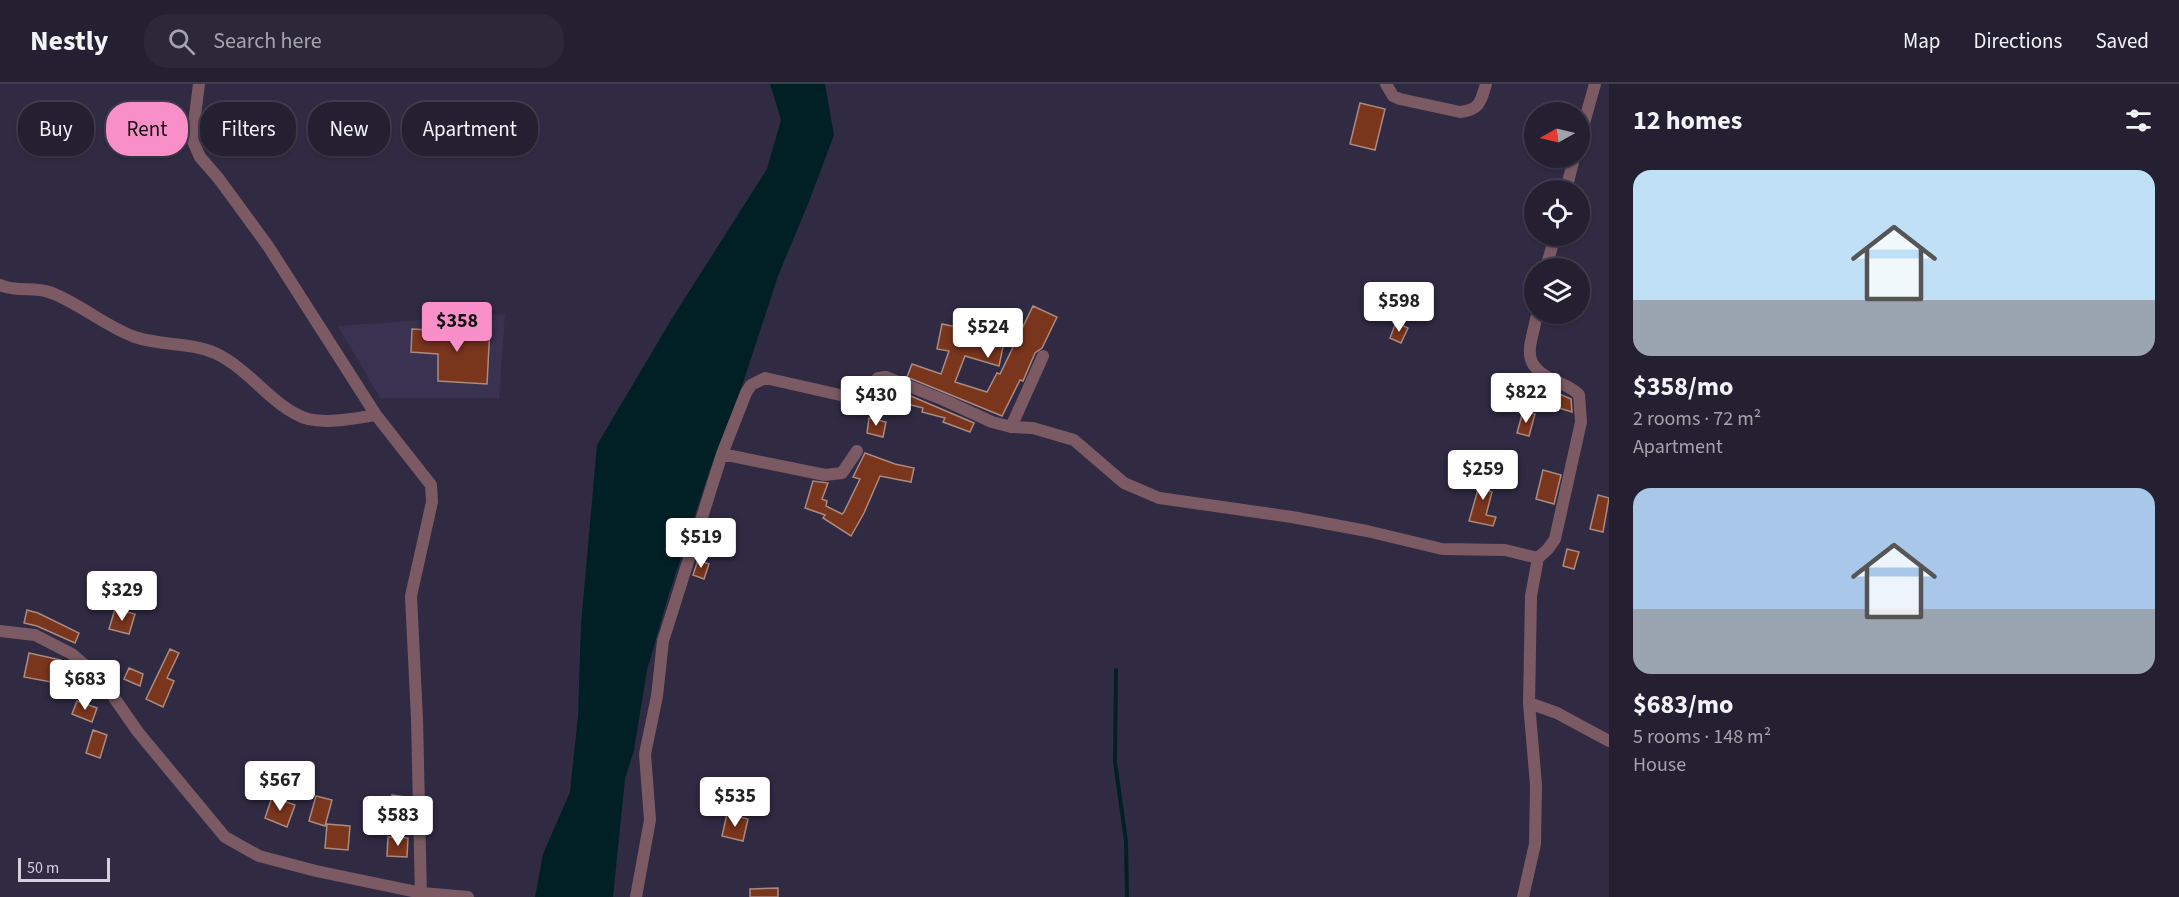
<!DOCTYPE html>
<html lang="en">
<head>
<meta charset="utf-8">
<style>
	body { margin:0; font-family:"Source Sans 3",sans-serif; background:#2c283a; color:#f1f3f6; height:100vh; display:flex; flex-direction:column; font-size:22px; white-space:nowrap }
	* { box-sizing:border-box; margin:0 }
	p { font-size:20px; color:#a3a3ac }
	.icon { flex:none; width:33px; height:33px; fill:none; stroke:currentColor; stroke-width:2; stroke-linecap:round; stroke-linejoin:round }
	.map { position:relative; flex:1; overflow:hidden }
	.panel { display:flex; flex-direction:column; background:#242032; width:570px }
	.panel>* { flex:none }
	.banner { position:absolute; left:18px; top:18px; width:570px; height:54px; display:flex; gap:12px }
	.needle { width:39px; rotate:262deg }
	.fabs { position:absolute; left:1524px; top:18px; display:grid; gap:12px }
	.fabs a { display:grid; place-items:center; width:66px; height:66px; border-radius:50%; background:#242032; box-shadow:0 2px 4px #0004,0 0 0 2px #413e4d; font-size:30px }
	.scale { position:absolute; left:18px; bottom:15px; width:92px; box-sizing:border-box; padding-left:6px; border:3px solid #d3d0e0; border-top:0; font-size:16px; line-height:21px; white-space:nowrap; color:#d3d0e0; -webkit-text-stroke:4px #302b43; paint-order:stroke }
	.price { position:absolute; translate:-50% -51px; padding:0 14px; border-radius:6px; background:#fff; color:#222; font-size:20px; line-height:39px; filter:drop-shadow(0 2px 3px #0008) }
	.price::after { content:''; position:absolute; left:50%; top:36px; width:18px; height:14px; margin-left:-9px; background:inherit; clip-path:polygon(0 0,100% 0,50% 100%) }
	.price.selected { background:#f98fc9; color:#111 }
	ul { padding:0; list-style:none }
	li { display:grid; align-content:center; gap:12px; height:318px; padding:0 24px }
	li span { display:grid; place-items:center; height:186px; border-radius:18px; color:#555 }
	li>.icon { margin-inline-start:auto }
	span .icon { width:108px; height:108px; fill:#fffc; stroke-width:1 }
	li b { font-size:26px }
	h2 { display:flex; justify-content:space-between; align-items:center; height:72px; padding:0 24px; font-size:26px }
	.tag { padding:0 21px; border-radius:24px; background:#242032; box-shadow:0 2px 4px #0004,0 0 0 2px #413e4d; font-size:21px; line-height:54px }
	.tag.selected { background:#f98fc9; color:#111 }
	header { display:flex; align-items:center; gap:36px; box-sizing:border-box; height:84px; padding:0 30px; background:#242032; border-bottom:2px solid #413e4d }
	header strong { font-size:28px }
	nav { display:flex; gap:33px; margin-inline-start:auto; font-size:21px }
	.search { width:420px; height:54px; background:#2c283a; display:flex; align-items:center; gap:15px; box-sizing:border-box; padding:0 21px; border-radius:24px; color:#a3a3ac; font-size:22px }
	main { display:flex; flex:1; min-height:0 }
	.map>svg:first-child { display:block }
	.built { fill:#393251 }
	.water { fill:#002025 }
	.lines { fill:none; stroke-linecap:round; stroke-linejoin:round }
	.stream { stroke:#002025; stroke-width:4 }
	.building { fill:#7a351d; stroke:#ab8a7f; stroke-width:1.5 }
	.street { stroke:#7c5a64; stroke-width:12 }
</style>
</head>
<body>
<header>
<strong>Nestly</strong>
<div class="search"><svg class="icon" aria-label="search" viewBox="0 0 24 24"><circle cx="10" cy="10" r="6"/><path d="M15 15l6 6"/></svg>Search here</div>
<nav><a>Map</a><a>Directions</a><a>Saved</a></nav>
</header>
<main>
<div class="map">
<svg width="1609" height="813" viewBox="0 0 1609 813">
	<rect width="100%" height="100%" fill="#302b43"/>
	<path class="built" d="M505,230L499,314H380L338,242Z"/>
	<path class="water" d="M770,0H825L834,51L810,115L778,192L742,302L709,388L668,513L647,586L634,666L625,695L613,813H535L543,770L570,708L578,632L581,540L597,361L671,236L767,85L781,36Z"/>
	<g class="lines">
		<path class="stream" d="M1116,586L1115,678L1126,757L1127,813"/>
	</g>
	<path class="building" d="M1360,19L1385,25L1375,66L1350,60Z
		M1033,222L1057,233L1042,264L1035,269L1023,297L1020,296L1002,332L907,293L912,280L941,290L949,267L937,265L942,240L966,245L964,256L983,261L990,225L1010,229L999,282L965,272L955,298L987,308L997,289L1000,290Z
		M1396,238L1408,244L1401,259L1390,254Z
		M467,241L490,243L487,300L438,297V270L411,268L412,245L451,247V245L467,246Z
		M885,301L974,339L970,348L943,338L945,334L922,328L923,324L884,314L875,309L882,302Z
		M1555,308L1571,315L1572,328L1552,322Z
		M1523,327L1535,330L1529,352L1517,349Z
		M869,334L886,338L883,353L867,349Z
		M865,369L895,380L914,384L911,398L880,392L864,429L851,452L823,434L825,431L805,424L813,397L828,399L822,415L827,417L826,422L842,430L844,428L860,395L853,393Z
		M1481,386L1493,389L1489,407L1492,408L1486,431L1496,433L1493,442L1469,437L1479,402H1477Z
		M1543,386L1561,391L1554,420L1536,415Z
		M1598,411L1609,414L1603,448L1590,445Z
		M1567,465L1579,468L1574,485L1563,482Z
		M698,476L709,480L704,495L693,491Z
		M115,525L135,530L129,550L109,545Z
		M27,526L38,529L79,549L75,559L37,542L24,539Z
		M170,565L179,569L167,594L174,597L163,623L146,615Z
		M29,569L61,576L56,599L24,593Z
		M129,584L143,590L140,602L124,595Z
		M77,617L97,624L92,638L72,630Z
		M93,646L107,651L100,674L86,669Z
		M392,711L411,714L409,734L389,730Z
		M316,712L332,716L325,742L309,737Z
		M272,713L295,721L287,743L265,734Z
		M727,730L748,735L743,757L722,752Z
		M327,740L350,742L348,766L325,764Z
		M388,753L408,754L407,773L387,772Z
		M778,804V813H750V805Z"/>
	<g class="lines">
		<path class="street" d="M199,0L192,55L200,73L219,95L268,162L376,331L431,401L432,418L411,512L417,635L421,813
			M1386,0L1393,12L1400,15L1460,28C1480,26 1481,17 1486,0
			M1580,53L1595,0
			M1566,106L1574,74
			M1546,184L1555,152
			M0,201C16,208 34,203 49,208C80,219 104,242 135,253C161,262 190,258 215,269C250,285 274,325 308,335C329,340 356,334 376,331
			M1537,230C1531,263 1518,280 1555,297C1564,301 1573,304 1579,311L1581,338L1555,455L1548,465L1538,474
			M1011,343L1043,272
			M722,370L825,391L842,389L857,367
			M0,547L35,551L72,570L101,595L138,648L225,753L259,772L316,787L422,809L468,813
			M1529,619L1557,629L1609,657
			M636,813L650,736L645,670L657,612L663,557L722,370L746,309L751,301L765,294L858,315L878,294L886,293L944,316L992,338L1011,343L1033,344L1074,356L1124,399L1159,414L1292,433L1367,447L1442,465L1505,466L1538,474L1531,512L1529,619L1536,701L1535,760L1523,813"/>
	</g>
</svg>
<div class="fabs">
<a><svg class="needle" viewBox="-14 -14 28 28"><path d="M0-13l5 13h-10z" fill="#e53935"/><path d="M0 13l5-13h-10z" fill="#a3a3ac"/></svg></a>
<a><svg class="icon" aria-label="locate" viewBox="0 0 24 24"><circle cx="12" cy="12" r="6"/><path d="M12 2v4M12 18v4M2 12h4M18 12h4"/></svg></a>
<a><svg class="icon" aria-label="layers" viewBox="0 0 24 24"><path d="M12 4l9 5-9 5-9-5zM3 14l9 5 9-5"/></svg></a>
</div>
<div class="scale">50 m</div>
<b class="price" style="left:1399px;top:249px">$598</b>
<b class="price selected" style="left:457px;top:269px">$358</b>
<b class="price" style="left:988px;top:275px">$524</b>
<b class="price" style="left:1526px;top:340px">$822</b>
<b class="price" style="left:876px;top:343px">$430</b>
<b class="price" style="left:1483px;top:417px">$259</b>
<b class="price" style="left:701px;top:485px">$519</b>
<b class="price" style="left:122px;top:538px">$329</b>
<b class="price" style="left:85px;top:627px">$683</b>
<b class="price" style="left:280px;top:728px">$567</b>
<b class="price" style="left:735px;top:744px">$535</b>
<b class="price" style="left:398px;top:763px">$583</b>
<div class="banner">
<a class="tag">Buy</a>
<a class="tag selected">Rent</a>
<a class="tag">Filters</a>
<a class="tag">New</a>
<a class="tag">Apartment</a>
</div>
</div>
<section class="panel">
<h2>12 homes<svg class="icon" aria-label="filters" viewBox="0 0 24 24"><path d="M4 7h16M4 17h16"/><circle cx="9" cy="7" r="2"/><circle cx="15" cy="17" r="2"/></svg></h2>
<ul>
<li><span style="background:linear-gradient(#bfe0f5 70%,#9aa5b1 0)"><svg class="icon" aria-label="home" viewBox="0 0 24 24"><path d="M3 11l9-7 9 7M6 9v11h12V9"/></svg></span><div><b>$358/mo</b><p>2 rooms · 72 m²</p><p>Apartment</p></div></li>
<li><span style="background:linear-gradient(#a9c7e8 65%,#9aa5b1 0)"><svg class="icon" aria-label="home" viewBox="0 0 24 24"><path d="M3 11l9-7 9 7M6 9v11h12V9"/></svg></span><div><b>$683/mo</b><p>5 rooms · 148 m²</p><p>House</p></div></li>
</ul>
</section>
</main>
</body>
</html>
